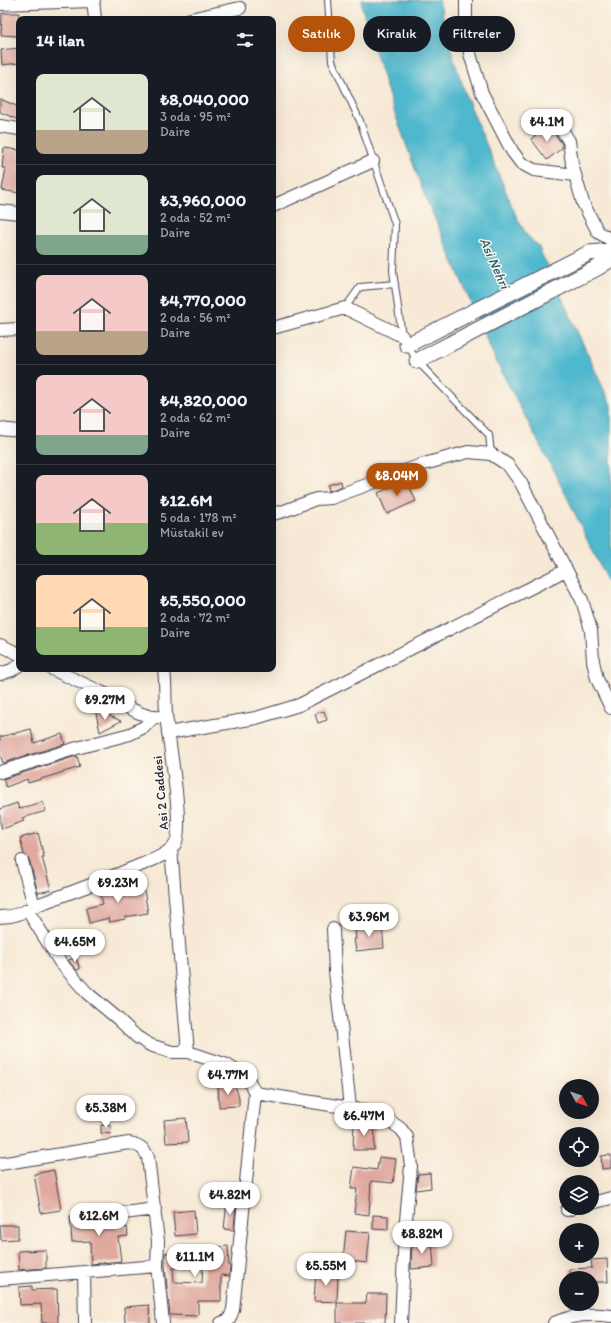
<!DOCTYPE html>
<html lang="tr">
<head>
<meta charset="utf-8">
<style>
	body { margin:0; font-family:Itim,sans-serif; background:#242831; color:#f1f3f6; height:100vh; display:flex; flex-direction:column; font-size:15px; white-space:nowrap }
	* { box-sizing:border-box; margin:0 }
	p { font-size:13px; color:#9ea1a6 }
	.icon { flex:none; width:22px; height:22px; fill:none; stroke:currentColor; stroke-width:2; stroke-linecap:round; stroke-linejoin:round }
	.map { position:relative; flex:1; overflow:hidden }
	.sheet { position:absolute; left:16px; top:16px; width:260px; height:656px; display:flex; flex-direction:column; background:#171b24; border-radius:8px; box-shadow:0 4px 16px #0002 }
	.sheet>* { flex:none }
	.hud { position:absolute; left:288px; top:16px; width:263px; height:36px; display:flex; gap:8px }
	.needle { width:26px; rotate:130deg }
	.buttons { position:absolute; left:559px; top:1079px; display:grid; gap:8px }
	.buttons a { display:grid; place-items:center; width:40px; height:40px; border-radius:50%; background:#171b24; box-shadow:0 4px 16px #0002; font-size:20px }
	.price { position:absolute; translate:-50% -34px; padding:0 9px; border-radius:14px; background:#fff; color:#222; font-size:13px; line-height:26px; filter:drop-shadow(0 1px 2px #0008) }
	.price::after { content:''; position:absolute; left:50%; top:24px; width:12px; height:9px; margin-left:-6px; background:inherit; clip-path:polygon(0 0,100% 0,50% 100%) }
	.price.selected { background:#b45309; color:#fff }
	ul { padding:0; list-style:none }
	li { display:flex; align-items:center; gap:12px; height:100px; padding:0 20px }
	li+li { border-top:1px solid #363941 }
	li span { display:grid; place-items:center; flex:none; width:112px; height:80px; border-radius:8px; color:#555 }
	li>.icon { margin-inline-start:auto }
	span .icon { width:48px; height:48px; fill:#fffc; stroke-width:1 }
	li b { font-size:17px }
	h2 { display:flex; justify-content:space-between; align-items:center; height:48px; padding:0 20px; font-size:17px }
	.pill { padding:0 14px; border-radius:18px; background:#171b24; box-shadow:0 4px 16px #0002; font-size:14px; line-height:36px }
	.pill.selected { background:#b45309; color:#fff }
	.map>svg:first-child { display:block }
	.water { fill:#50b8ce; stroke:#396d84 }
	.building { fill:#e0a99f; fill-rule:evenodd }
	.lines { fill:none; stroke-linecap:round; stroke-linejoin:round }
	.service-casing { stroke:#424052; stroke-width:8 }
	.minor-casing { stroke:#424052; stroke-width:14 }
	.tertiary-casing { stroke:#424052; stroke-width:17 }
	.service { stroke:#fff; stroke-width:6 }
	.minor { stroke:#fff; stroke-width:12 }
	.tertiary { stroke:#fff; stroke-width:15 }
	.labels { text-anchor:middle; stroke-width:3; stroke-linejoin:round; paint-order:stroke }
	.street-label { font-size:13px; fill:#22223b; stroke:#fbf7ec }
	.water-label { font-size:14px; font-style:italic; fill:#345e76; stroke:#fbf7ec }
</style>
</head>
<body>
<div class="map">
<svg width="611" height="1323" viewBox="0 0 611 1323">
	<rect width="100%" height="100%" fill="#fbf7ec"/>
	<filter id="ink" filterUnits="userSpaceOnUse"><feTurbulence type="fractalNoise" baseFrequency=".025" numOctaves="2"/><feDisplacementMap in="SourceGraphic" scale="8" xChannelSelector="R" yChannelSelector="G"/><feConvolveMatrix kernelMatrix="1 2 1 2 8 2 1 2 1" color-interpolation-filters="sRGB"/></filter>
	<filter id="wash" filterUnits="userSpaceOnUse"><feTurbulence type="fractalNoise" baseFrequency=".012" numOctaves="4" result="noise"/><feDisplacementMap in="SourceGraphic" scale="16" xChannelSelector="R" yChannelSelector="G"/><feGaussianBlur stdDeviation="0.9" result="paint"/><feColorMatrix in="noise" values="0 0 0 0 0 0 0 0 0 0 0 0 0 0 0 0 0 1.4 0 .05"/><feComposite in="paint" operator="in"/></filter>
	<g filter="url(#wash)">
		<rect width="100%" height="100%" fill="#f7e9d5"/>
		<path class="water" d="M362,0H439L453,57L467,98L516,216L526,234L538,246L611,405V589L567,497L495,359L423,191L390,100L362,8Z"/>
		<g id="blocks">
			<path class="building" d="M2,13H19V36L1,35Z
				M19,48V63L2,65L1,50Z
				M0,99L19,107V120L0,112Z
				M548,125L562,144V148L547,160L531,139Z
				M4,148L19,150V193L2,190L6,168H2Z
				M407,480L416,501L387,514L378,493Z
				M341,481L342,486L329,491L328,485Z
				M95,709L121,721L100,732Z
				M324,711L327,720L318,723L315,714Z
				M31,729L34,743L62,734L65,744L3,763L0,754V737Z
				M77,756L80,767L28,783L27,779L6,787L3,779Z
				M43,802L46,811L22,818L24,821L2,829L0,821V809L17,803L19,809Z
				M38,833L44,857H42L51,890L38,893L29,859L24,854L20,838Z
				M125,880L129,893L144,890L148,913L125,917V919L110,922L109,918L89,923L86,908L103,904L99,890Z
				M382,925L384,948L356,951L354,939H356L355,931L361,929V927Z
				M76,958L80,969L77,970L68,960Z
				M222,1082L231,1085L236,1088L239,1098V1106L219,1107L218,1085Z
				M186,1118L188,1142L166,1143L164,1120Z
				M354,1123L375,1124L374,1150H353Z
				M101,1125L111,1126L110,1134L101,1133Z
				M611,1155V1168L602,1169L601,1156Z
				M379,1157L396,1159L393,1183L371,1181L369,1215L354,1213L357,1189H351L354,1167L377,1170Z
				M54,1170L61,1210L41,1213L34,1174Z
				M430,1173L431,1188L416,1190L418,1174Z
				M227,1202L236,1203L234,1230L224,1229Z
				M194,1210L196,1234L175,1236L173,1212Z
				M88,1215L89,1220L105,1219L104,1216L115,1215L117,1229L127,1227L128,1236L118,1237L121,1261L91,1264L90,1241L72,1242L70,1216Z
				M373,1215L388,1216V1230L373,1229Z
				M0,1225H18V1239L1,1240Z
				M346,1231L370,1233L367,1263L343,1260Z
				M432,1241L434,1267L411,1269L412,1242Z
				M228,1246L229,1266H230L229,1276L221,1275V1301H198V1316L170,1315L165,1266V1253ZM203,1264L202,1283L174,1282L173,1268Z
				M46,1250V1268L19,1270L18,1251Z
				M607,1259L608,1282H592V1278H570V1269L592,1268L591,1260Z
				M316,1271L338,1273L337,1302L314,1301Z
				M32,1286V1290L57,1289L58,1323H42L41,1304L20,1305L19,1287Z
				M367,1294H386L385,1323H337V1303H366Z
				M149,1305L150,1323H125L124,1307Z"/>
		</g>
	</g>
	<g filter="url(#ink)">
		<use href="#blocks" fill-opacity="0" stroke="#424052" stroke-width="1"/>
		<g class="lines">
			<defs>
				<path id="service" d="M328,0L332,61L360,121L395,224L393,271L402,336
					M345,308L360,287L395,284
					M407,344L417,361L489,435L491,454"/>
				<path id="minor" d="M93,0L95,19
					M466,0V24L470,54L482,93L512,151L521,163L534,170L575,175
					M0,4L94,1
					M190,19L240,8
					M556,120L569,141L572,164L583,203L598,232L611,240
					M0,126L19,129
					M273,206L373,161
					M0,211L19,213
					M273,328L345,308L402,336
					M0,330L19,329
					M0,429L19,431
					M273,514L284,511L316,499L331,498L424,464L468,452L491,454L508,465L521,483L582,600L591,630L593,661L597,679L611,708
					M0,645L19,654
					M52,669C69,677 86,685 103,693C119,701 142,719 160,717
					M0,674L12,670L19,665
					M168,733L256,718L299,705L566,570
					M0,772L77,748L130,734L144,727L153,718
					M171,849L188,1052
					M22,861L34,906
					M28,911L60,962L87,993L117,1018L137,1037L150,1045L172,1052H188L227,1065L248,1079L255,1093L233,1310L229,1320L221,1323
					M0,917C12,917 24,913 34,906C67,894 100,882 133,868C147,862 166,857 175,844C185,829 168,737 166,715C165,699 166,684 164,669
					M333,929L335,971L350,1107
					M255,1093L369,1111L387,1119L401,1129L407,1137L411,1166L405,1231L401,1323
					M0,1164L129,1143C139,1145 144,1148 148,1157L158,1241L157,1266L163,1323
					M592,1203L611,1198
					M567,1210L573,1208
					M124,1213L155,1209
					M84,1272L85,1323
					M0,1279L157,1266
					M554,1323C574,1315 589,1313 611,1316"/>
				<path id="tertiary" d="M407,345L589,253L611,251
					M417,361L599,267L611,259"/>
			</defs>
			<use href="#service" class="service-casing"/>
			<use href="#minor" class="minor-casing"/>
			<use href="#tertiary" class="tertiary-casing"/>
			<use href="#service" class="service"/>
			<use href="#minor" class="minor"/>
			<use href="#tertiary" class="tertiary"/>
		</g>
	</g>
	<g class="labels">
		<g class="street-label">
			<text transform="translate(160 793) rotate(-95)" y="5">Asi 2 Caddesi</text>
		</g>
		<g class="water-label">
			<text transform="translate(495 263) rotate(66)" y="5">Asi Nehri</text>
		</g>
	</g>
</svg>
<div class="buttons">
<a><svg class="needle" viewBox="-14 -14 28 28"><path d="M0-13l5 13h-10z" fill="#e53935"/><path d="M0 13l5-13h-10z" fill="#9ea1a6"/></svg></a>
<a><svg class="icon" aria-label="locate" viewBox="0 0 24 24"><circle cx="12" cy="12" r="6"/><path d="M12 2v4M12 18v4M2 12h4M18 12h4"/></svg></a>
<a><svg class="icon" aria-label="layers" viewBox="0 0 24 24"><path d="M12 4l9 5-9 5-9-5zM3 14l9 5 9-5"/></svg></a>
<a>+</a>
<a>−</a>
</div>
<b class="price" style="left:547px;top:143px">₺4.1M</b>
<b class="price selected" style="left:397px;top:497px">₺8.04M</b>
<b class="price" style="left:105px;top:721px">₺9.27M</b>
<b class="price" style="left:118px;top:904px">₺9.23M</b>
<b class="price" style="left:369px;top:938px">₺3.96M</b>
<b class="price" style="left:75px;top:963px">₺4.65M</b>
<b class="price" style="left:228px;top:1096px">₺4.77M</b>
<b class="price" style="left:106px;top:1129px">₺5.38M</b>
<b class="price" style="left:364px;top:1137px">₺6.47M</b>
<b class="price" style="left:230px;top:1216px">₺4.82M</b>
<b class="price" style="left:99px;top:1237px">₺12.6M</b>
<b class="price" style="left:422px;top:1255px">₺8.82M</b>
<b class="price" style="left:195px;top:1278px">₺11.1M</b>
<b class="price" style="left:326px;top:1287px">₺5.55M</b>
<div class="hud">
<a class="pill selected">Satılık</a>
<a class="pill">Kiralık</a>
<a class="pill">Filtreler</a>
</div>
<section class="sheet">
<h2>14 ilan<svg class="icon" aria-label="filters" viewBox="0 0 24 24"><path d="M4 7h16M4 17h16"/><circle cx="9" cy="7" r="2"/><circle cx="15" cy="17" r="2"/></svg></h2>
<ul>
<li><span style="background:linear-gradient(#dfe7d0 70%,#b9a48a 0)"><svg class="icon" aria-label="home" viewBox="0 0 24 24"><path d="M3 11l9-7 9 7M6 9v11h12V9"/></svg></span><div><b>₺8,040,000</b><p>3 oda · 95 m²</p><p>Daire</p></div></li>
<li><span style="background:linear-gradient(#dfe7d0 75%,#7fa58c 0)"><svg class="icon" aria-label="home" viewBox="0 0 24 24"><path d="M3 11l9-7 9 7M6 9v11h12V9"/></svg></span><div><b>₺3,960,000</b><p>2 oda · 52 m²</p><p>Daire</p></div></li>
<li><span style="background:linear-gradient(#f6c9c9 70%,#b9a48a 0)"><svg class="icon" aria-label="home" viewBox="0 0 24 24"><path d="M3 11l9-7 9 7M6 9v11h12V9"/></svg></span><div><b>₺4,770,000</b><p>2 oda · 56 m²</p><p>Daire</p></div></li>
<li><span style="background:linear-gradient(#f6c9c9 75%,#7fa58c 0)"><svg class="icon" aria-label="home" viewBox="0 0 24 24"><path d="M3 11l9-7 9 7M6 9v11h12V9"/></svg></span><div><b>₺4,820,000</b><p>2 oda · 62 m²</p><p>Daire</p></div></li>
<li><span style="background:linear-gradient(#f6c9c9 60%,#8fb573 0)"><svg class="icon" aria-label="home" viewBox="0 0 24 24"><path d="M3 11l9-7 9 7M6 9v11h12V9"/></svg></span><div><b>₺12.6M</b><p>5 oda · 178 m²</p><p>Müstakil ev</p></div></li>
<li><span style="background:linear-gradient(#ffd9b3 65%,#8fb573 0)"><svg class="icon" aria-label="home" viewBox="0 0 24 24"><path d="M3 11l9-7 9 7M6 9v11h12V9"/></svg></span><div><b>₺5,550,000</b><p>2 oda · 72 m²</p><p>Daire</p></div></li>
</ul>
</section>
</div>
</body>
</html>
